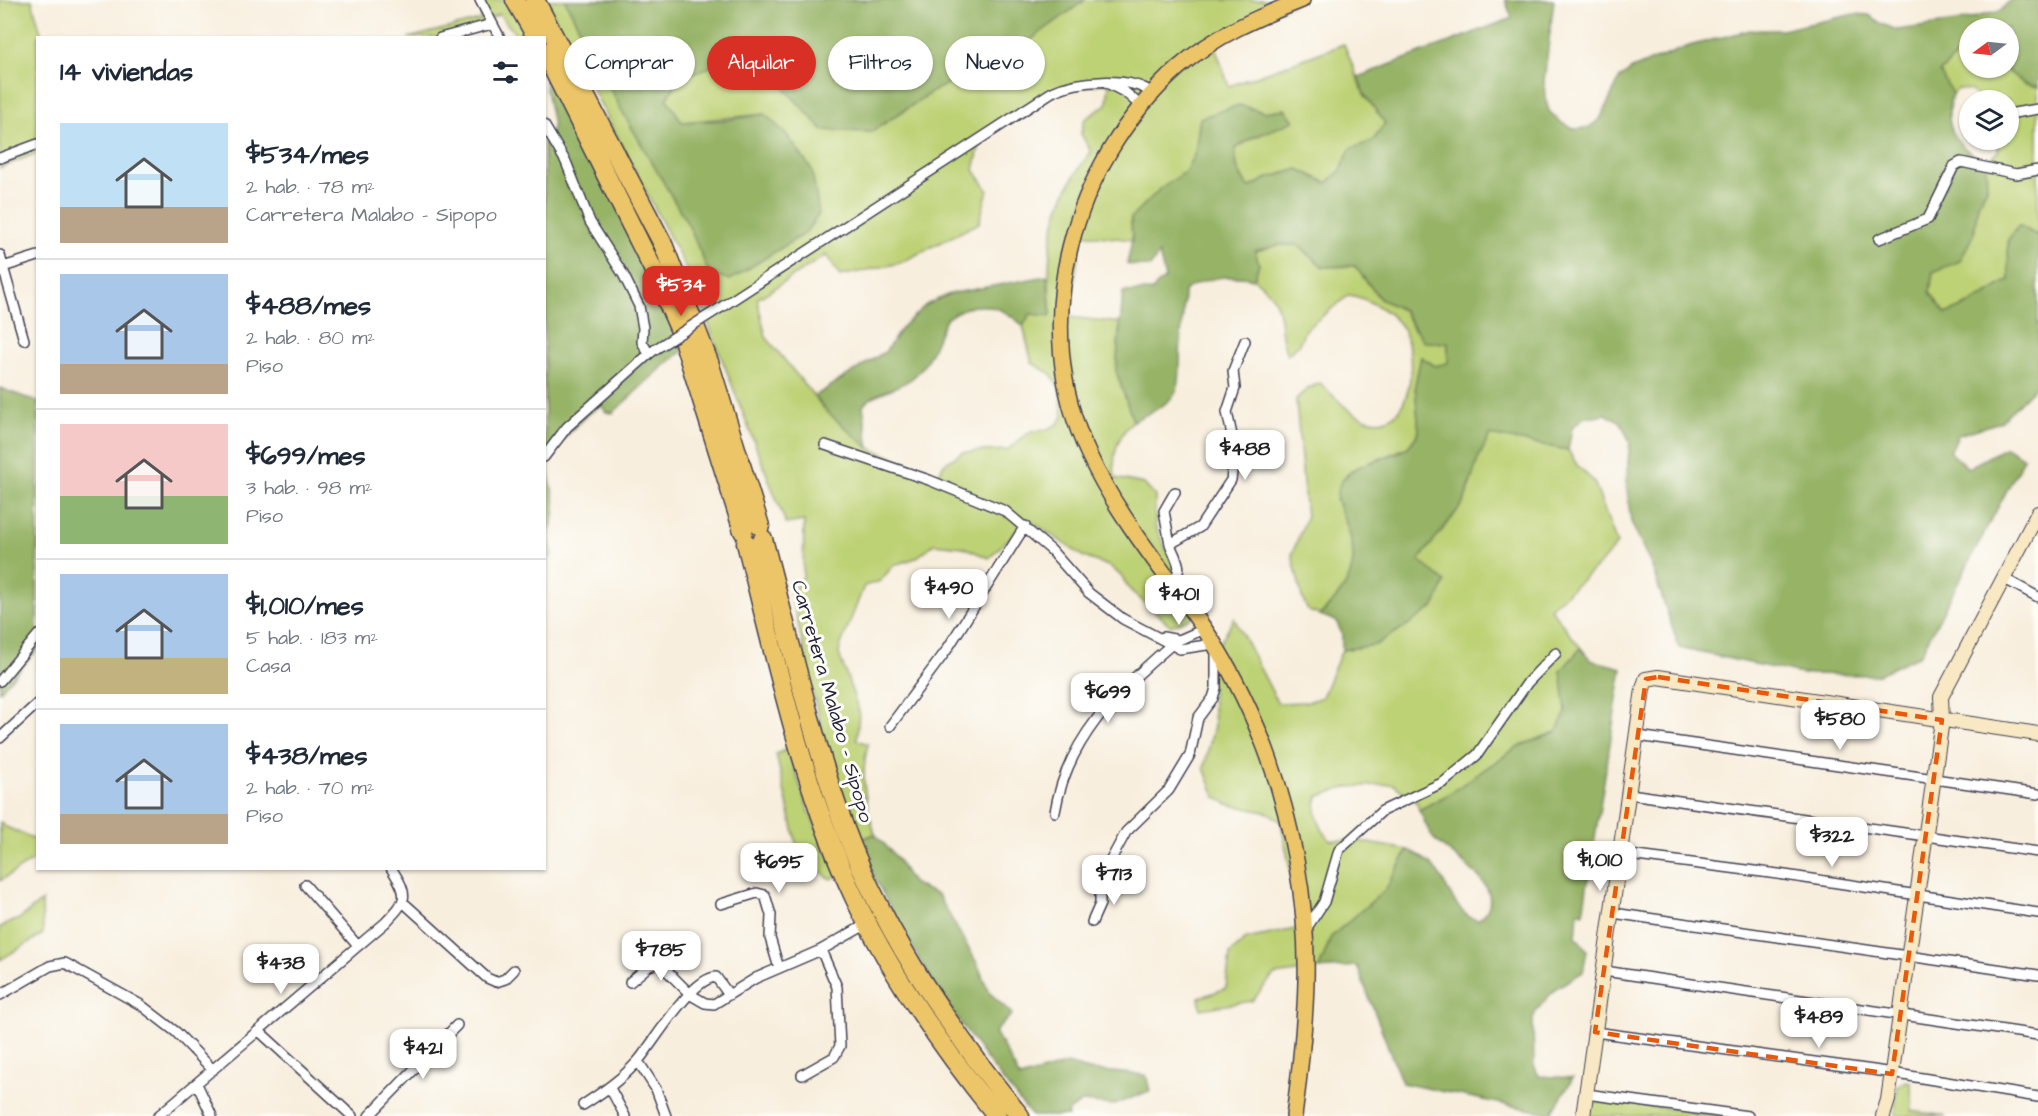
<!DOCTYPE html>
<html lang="es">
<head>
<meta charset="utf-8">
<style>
	body { margin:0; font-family:"Architects Daughter",sans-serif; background:#f6f6f7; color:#1f2937; height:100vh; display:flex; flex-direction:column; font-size:22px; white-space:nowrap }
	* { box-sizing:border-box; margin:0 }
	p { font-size:20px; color:#747a83 }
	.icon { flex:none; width:33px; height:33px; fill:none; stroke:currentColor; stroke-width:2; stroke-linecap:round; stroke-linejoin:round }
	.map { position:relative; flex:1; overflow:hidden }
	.sheet { position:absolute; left:36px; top:36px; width:510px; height:834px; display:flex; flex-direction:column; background:#fff; border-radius:0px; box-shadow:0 2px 4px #0004 }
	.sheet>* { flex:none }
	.hud { position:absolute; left:564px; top:36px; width:570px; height:54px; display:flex; gap:12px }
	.needle { width:39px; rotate:255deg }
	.buttons { position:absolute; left:1959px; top:18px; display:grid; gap:12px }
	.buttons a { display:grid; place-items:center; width:60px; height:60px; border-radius:50%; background:#fff; box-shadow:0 2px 4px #0004; font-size:30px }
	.price { position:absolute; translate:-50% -51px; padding:0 14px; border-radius:12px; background:#fff; color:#222; font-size:20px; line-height:39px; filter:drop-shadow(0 2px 3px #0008) }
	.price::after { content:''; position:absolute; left:50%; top:36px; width:18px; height:14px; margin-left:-9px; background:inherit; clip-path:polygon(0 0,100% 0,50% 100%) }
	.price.on { background:#d93025; color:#fff }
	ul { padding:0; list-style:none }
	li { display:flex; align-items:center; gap:18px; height:150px; padding:0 24px }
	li+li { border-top:2px solid #e0e1e3 }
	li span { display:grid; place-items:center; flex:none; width:168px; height:120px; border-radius:0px; color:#555 }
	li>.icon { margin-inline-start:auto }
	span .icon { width:72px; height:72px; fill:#fffc; stroke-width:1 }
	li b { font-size:26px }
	h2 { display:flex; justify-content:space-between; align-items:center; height:72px; padding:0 24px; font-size:26px }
	.pill { padding:0 21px; border-radius:27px; background:#fff; box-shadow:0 2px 4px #0004; font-size:21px; line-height:54px }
	.pill.on { background:#d93025; color:#fff }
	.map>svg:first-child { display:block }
	.green { fill:#bdd175; stroke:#707a58; stroke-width:1.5; fill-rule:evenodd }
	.forest { fill:#96b366; stroke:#5c6a50; stroke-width:1.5 }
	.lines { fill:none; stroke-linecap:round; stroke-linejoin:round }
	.street-casing { stroke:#424153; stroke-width:12 }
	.secondary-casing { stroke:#424153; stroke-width:16 }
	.primary-casing { stroke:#424153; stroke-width:18 }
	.highway-casing { stroke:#424153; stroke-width:21 }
	.street { stroke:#fff; stroke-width:9 }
	.secondary { stroke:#f8e8c3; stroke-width:14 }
	.primary { stroke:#edc569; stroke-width:15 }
	.highway { stroke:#edc569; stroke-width:18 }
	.street-bridge-casing { stroke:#424153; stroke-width:12; stroke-linecap:butt }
	.street-bridge { stroke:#fff; stroke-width:9 }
	.marked { fill:none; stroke:#e8590c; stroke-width:4.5; stroke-dasharray:12 8; stroke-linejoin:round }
	.labels { text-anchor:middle; stroke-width:6; stroke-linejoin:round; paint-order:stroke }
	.street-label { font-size:20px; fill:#22223b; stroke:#fdfcf7 }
</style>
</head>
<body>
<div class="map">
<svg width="2038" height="1116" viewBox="0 0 2038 1116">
	<rect width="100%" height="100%" fill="#fdfcf7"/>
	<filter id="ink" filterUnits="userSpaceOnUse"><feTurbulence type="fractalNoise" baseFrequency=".0167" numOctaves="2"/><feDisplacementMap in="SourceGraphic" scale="12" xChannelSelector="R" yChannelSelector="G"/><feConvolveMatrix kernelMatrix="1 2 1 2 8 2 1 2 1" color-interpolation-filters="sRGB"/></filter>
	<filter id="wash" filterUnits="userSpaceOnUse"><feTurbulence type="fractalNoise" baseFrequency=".008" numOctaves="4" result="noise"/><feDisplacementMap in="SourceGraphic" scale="24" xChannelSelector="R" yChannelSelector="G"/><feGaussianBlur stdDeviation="1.35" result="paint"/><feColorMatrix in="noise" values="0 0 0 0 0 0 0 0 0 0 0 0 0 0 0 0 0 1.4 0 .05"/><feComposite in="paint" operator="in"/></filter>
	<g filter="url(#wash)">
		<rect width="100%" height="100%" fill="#f8eedd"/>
		<path class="green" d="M0,0H32L42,37L38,38L37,153L0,168Z
			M477,0H509L531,37H518L499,14C461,36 452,37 408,38L480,20L482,9Z
			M546,0H565L622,111L689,226L709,273L730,280L805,233L819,214L765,114L682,122L667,99L680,77L734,59L777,80L823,130L871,132L935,90L1085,0H1301L1213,41L1229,86L1344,44L1364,94L1385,123L1373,141L1350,149L1341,170L1327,183L1298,169L1268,178L1248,188L1237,168L1235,149L1252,138L1293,121L1285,109L1264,112L1239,105L1200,118L1195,153L1185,172L1159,190L1131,218L1132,240L1081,234L1070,317L1120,323L1116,371L1133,421C1116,438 1112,455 1115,478L1144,484L1155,496V526L1198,615L1171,626L1130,590L1122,577L1111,567L1084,557L1028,519L989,558L963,547L934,544L916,558L894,565L880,581L864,586L840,647L839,654L859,711L857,740L868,744C860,776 865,803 875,834L857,841L826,751L791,592L803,577L804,521L786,524L689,274ZM1109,83L1107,104L1084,120L1081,134L1091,152C1050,202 1045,253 1051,315L1030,314L1023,326L1032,363L1051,374L1059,387L1063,417L1058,424L1046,430L1031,431L1007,450L963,452L944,464L938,475L869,448L826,411L766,337L757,299L826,255L840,276L900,263L979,223L988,190L974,170L981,139L1055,90Z
			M1969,47L1970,68H2004L2023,83L2038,87V236L2019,226L2008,240L2009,280L1972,303L1946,314L1930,292L1932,272L1960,260L1974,233L1978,204L1987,188L1986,163L1998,152V140H2008V100H1981L1970,90L1958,89L1952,94L1940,72L1962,50Z
			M1279,245H1298L1323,267L1355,266L1380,299L1403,310L1414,330L1448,343L1449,363L1435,366L1421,357L1415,385L1419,432L1408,447L1353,470L1336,499C1359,552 1365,573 1320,615L1308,611L1302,597L1292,554L1306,518L1296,399L1307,389L1320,383C1336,397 1347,413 1367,419C1415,434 1419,350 1400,325C1389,310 1366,298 1349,295L1305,330L1299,344L1287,355C1274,320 1290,305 1254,279L1259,264L1255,251Z
			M1490,434L1568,450L1577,465L1594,482L1617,544L1601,563L1550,608L1581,648L1561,671L1567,712L1556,732L1519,746L1447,795L1419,810L1417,803L1393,784L1348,787L1319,796C1311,809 1320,829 1330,840L1358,841L1408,850L1386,889L1331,937L1319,969L1274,975L1252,1001L1201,1009L1199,998L1226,988L1230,954L1246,939L1301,928L1281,822L1269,813L1227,804L1215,796L1204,768L1214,726L1210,660L1234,618L1278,703L1308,702L1322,697L1342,650L1375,645L1434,607L1419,560L1464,502L1478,459Z
			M788,749L808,809L839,876L830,879L818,869L804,865L798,851L776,754Z
			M0,822L6,827L37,840L38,857L0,881Z
			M42,901L43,934L0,960V927L19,919Z
			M1906,1081L1911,1082L1912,1111L1946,1116H1895L1897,1087Z
			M1591,1098L1724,1116H1589Z"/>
		<path class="forest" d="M565,0H1085L1011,54L935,90L871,132L823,130L777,80L734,59L680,77L667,99L682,122L725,120L765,114L787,135L812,170L819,214L805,233L730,280L709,273L689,226L622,111Z
			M1505,0H1554L1544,81L1545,97L1549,111L1560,122L1574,129L1588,128L1600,119L1620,78L1632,69L1689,46L1750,30H1782L1854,14L1869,15L1882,24L1897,30L1956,22L2000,11L2010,0H2038V87L2023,83L2004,68H2008V28H1970L1969,47L1962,50L1940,72L1952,94C1942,129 1957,146 1986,163L1987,188L1978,204L1974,233L1960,261L1933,272L1930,292L1946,314L1972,303L2009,280L2008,240L2019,225L2038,236V380L2033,389L2000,422L1958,435L1950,452L1968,468L2006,447L2024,458L1920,655L1877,675L1802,674L1679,648L1652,567L1631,522L1626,481L1630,442L1620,421L1605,414L1583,418L1572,428L1568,450L1490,435L1478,459L1464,502L1419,560L1445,582L1434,607L1403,628L1375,645L1342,650V634L1336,621L1320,615C1353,584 1362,561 1344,518C1340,508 1334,499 1338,488C1351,458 1387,463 1408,447C1412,444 1416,436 1419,432L1415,385L1421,357L1435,366L1448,363V343L1424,342L1403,310L1380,299L1355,266L1323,267L1298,245H1279L1255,251L1259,264L1254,279C1230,274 1204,277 1184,291C1184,307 1182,322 1181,338C1177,393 1190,394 1133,421L1116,371L1123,292L1151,291L1165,278L1159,254L1150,267L1127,264L1132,240L1131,218L1159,190L1185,172L1195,153L1200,118L1239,105L1264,112L1285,109L1294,121L1252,138L1235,149L1237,168L1248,188L1268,178L1298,169L1327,183L1341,170L1350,149L1373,141L1385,123L1364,94L1358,77L1512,18Z
			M545,61L693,344C663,364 639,389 613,413L606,412L602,406C587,410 548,453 548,468C548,482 556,494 555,509C554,530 543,528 553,554L545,565L544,141L548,139L553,125L545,86Z
			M1047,276L1051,316L1030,314L1023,326C999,302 972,299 946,319C935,340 930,365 911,379C896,390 873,392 863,406L869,448L826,411L815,396L886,351L902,327L926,305L949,294Z
			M0,388L38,402L37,650L0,691Z
			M1581,648L1591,660L1622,668L1583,913L1578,911L1576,937L1587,950L1583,972L1556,988L1536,1011L1533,1019L1534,1065L1539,1076L1573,1078L1551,1114L1402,1083L1357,966L1319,969L1331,937L1386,889L1408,850C1420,855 1430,862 1438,873C1449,889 1458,917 1478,920C1482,916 1488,911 1489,905C1496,879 1449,855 1434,839C1428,832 1424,819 1419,810L1447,795L1519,746L1556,732L1566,712L1561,671Z
			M875,834L896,857L912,883L938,895L977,963L989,992L1012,1014L995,1032L1020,1078L1067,1064L1089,1070L1146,1075L1150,1091L1113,1105L1082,1102L1069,1111L1068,1116H1032C961,1033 903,940 857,841Z"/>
	</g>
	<g filter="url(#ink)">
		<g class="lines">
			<defs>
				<path id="street" d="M480,0L500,38
					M440,38L492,24
					M1107,83L1126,93L1142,107
					M2008,114L2038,109
					M544,125L566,162L590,222L623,274L639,306L643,328L642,342L649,354L657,348
					M0,158L38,144
					M1879,239L1928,219L1954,166L1961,162L2016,174L2038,170
					M0,255L3,267
					M720,308L1052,92C1077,80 1130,76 1152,93
					M24,340L3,267L38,256
					M825,445L929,480L1005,511L1051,550L1089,593L1123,619L1180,649L1213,644
					M544,457L567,427L649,354
					M1170,544L1164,511L1175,492
					M2003,578L2038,597
					M1171,584C1185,566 1177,563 1170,544L1200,527L1231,480L1235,449L1227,412L1235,388L1233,371L1245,341
					M1163,637L1179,640L1204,629
					M0,681L38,635
					M890,726L946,651L1025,526
					M1638,736L2038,794
					M0,738L38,703
					M1630,794L2038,852
					M1055,812C1067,739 1117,691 1171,645
					M1621,854L1778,874L2038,913
					M305,885L358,946
					M404,903L487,978L496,982L505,979L514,970
					M721,904L757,893L765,895L771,915L770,938L779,968
					M1613,913L2038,975
					M1092,922L1100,904V880L1126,832L1169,790L1190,755L1198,718L1213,698L1216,688V651
					M1306,929L1324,902L1339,850L1382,811L1444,782L1477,755L1528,682L1556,653
					M1604,971L2038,1035
					M630,982L649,966L659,963L691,995L705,1003L714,1004L756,978L821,950L867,924
					M0,995L50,966L65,963L141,1005L176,1032L213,1070
					M259,1031L352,1116
					M1595,1032L1873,1070L2038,1097
					M638,1061L656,1089L666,1116
					M802,1075L834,1057L840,1046L837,987L821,950
					M197,1084L212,1116
					M610,1088L625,1116
					M1586,1094L1748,1116
					M583,1105C603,1092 622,1079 638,1061C653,1044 691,978 716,977L729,995
					M158,1116L385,923C407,900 410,897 391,868
					M369,1116L457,1025"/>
				<path id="secondary" d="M1583,1116L1643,689L1646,679L1658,677L2038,734
					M1883,1116L1888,1100L1942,720L1941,697L2038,513"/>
				<path id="primary" d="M1294,1116C1300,1071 1305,1026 1306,981C1308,904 1292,819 1265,747C1249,706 1228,663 1203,627C1164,571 1118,517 1089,455C1026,323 1072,162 1178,68C1214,36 1258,17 1302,0"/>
				<path id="highway" d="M515,0L537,38
					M535,0L663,244L709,362L760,526
					M544,51L652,267L681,333L743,531
					M763,539C787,629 808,721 838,809C876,922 946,1024 1020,1116
					M746,543C776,660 803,790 855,899C892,977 943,1049 997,1116"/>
			</defs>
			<use href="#street" class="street-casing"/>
			<use href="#secondary" class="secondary-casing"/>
			<use href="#primary" class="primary-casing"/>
			<use href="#highway" class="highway-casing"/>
			<use href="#street" class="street"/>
			<use href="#secondary" class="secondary"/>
			<use href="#primary" class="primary"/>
			<use href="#highway" class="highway"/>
			<defs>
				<path id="street-bridge" d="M657,348L720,308"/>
			</defs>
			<use href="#street-bridge" class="street-bridge-casing"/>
			<use href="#street-bridge" class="street-bridge"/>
		</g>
	</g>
	<path class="marked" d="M1658,677L1942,720L1892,1074L1595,1032L1646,679Z"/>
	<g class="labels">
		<g class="street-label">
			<text transform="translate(833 701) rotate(74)" y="7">Carretera Malabo - Sipopo</text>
		</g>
	</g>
</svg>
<div class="buttons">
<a><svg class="needle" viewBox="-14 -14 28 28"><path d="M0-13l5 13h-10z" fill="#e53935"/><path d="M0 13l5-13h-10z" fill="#747a83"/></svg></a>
<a><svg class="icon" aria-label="layers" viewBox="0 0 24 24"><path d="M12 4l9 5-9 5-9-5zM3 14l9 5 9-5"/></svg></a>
</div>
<b class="price on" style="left:681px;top:317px">$534</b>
<b class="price" style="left:1245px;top:481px">$488</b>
<b class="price" style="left:949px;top:620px">$490</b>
<b class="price" style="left:1179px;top:626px">$401</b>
<b class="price" style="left:1108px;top:724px">$699</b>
<b class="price" style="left:1840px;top:751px">$580</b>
<b class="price" style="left:1832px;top:868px">$322</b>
<b class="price" style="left:1600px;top:892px">$1,010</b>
<b class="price" style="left:779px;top:894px">$695</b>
<b class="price" style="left:1114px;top:906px">$713</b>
<b class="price" style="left:661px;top:982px">$785</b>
<b class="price" style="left:281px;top:995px">$438</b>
<b class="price" style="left:1819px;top:1049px">$489</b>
<b class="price" style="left:423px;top:1080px">$421</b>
<div class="hud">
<a class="pill">Comprar</a>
<a class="pill on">Alquilar</a>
<a class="pill">Filtros</a>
<a class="pill">Nuevo</a>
</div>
<section class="sheet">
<h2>14 viviendas<svg class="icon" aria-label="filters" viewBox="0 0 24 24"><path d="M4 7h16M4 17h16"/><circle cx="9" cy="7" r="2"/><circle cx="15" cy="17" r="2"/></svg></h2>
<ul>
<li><span style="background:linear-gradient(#bfe0f5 70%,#b9a48a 0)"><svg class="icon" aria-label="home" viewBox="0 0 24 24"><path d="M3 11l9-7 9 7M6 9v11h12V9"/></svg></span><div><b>$534/mes</b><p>2 hab. · 78 m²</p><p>Carretera Malabo - Sipopo</p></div></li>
<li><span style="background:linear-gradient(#a9c7e8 75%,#b9a48a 0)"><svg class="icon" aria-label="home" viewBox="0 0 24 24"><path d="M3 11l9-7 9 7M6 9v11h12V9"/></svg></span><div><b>$488/mes</b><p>2 hab. · 80 m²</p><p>Piso</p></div></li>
<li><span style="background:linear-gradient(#f6c9c9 60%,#8fb573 0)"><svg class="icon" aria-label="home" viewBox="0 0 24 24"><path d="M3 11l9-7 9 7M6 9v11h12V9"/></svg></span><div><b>$699/mes</b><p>3 hab. · 98 m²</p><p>Piso</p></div></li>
<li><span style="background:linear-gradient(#a9c7e8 70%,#c2b280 0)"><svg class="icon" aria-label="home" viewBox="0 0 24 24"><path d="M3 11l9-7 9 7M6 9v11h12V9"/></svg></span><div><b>$1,010/mes</b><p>5 hab. · 183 m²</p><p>Casa</p></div></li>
<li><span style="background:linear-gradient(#a9c7e8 75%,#b9a48a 0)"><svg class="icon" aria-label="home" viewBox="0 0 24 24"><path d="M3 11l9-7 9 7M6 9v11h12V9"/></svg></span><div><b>$438/mes</b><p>2 hab. · 70 m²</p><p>Piso</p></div></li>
</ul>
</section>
</div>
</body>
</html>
